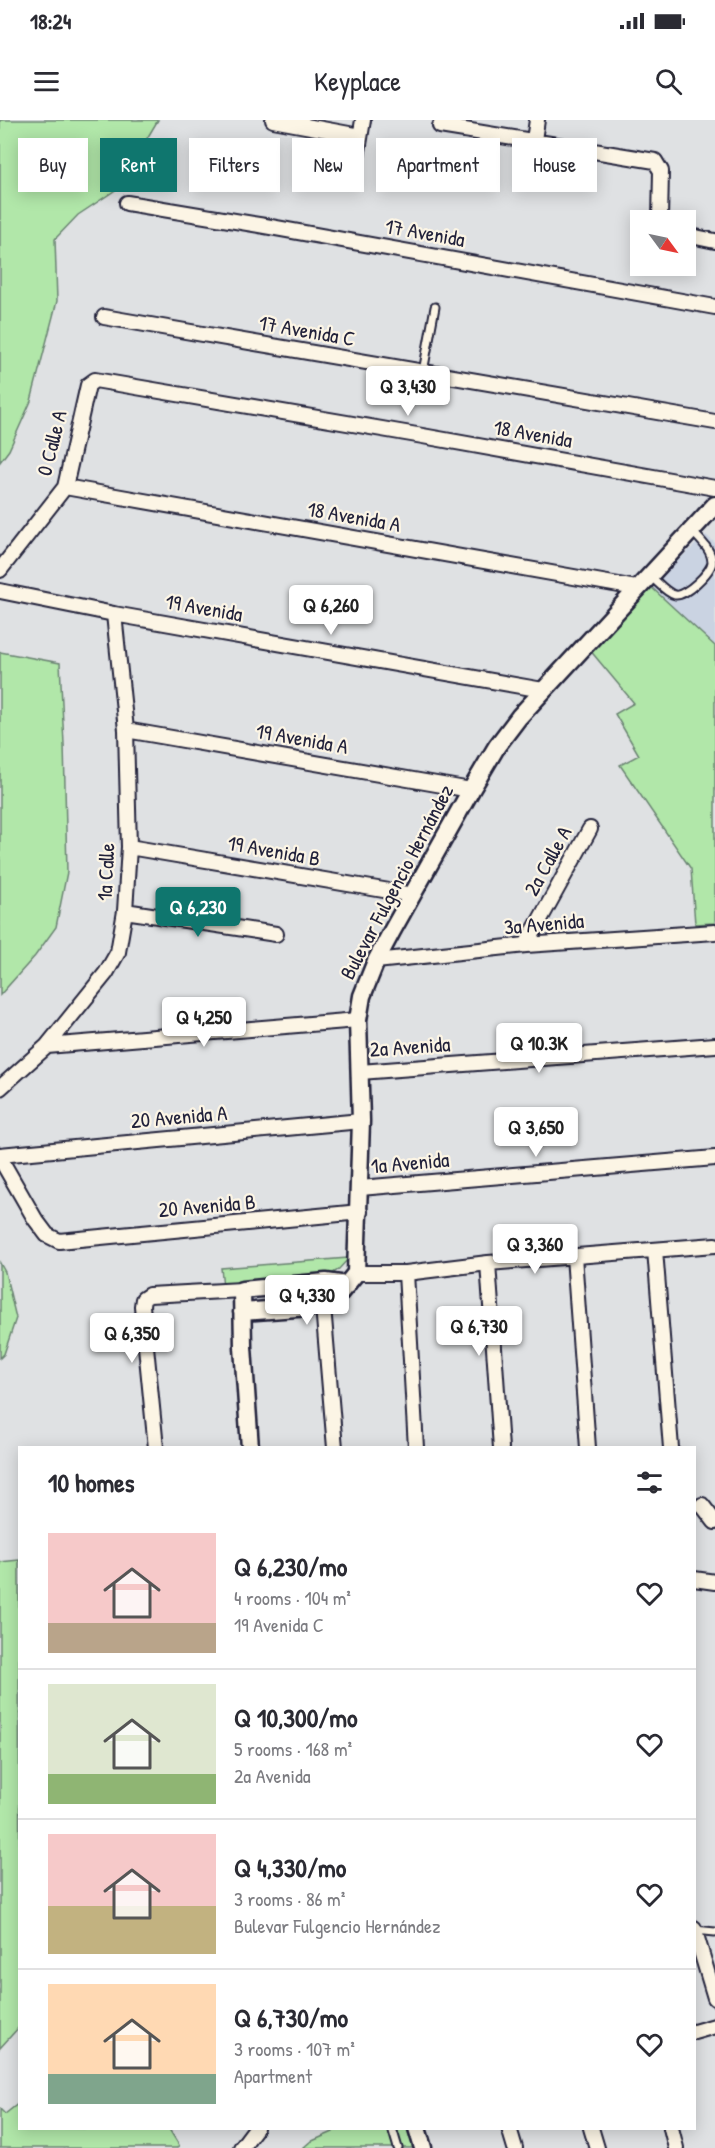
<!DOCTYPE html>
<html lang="en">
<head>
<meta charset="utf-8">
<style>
	body { margin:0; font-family:"Patrick Hand",sans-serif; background:#f2f2f3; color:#2b2b33; height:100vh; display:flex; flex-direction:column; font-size:22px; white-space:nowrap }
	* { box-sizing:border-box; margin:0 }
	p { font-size:20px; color:#7c7c81 }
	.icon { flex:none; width:33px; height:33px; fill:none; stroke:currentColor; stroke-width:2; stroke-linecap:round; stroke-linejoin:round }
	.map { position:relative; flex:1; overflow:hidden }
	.side { position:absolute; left:18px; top:1326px; width:678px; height:684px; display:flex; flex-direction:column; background:#fff; border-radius:0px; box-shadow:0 3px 15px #0003 }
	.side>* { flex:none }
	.top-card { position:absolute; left:18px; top:18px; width:680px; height:54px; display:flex; gap:12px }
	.needle { width:39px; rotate:123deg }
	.tools { position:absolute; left:630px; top:90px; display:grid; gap:12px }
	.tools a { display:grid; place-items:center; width:66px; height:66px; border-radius:0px; background:#fff; box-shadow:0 3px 15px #0003; font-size:30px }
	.price { position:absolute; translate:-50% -51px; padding:0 14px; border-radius:6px; background:#fff; color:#222; font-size:20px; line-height:39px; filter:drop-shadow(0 2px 3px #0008) }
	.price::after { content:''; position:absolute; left:50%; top:36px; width:18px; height:14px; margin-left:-9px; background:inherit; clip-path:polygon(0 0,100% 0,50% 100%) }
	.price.selected { background:#0f766e; color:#fff }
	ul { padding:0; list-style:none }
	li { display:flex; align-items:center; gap:18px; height:150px; padding:0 30px }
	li+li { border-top:2px solid #e1e1e2 }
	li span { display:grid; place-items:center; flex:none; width:168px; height:120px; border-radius:0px; color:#555 }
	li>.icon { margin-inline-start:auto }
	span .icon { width:72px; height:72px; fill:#fffc; stroke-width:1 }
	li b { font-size:26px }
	h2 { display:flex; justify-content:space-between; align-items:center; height:72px; padding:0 30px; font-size:26px }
	.pill { padding:0 21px; border-radius:0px; background:#fff; box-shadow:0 3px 15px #0003; font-size:21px; line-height:54px }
	.pill.selected { background:#0f766e; color:#fff }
	.status { display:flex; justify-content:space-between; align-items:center; height:42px; padding:0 30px; background:#fff; direction:ltr }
	.status svg { height:16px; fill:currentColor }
	header { display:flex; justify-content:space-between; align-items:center; height:78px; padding:0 30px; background:#fff; font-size:27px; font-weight:600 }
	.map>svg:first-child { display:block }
	.built { fill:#cad3e2 }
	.green { fill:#b1e7a9; stroke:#6a8472; stroke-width:1.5 }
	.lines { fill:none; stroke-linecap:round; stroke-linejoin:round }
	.service-casing { stroke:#22223b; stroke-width:11 }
	.minor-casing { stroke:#22223b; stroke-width:18 }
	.tertiary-casing { stroke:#22223b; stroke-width:21 }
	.service { stroke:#fcf5e5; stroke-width:7 }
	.minor { stroke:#fcf5e5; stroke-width:14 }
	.tertiary { stroke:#fcf5e5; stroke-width:16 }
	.labels { text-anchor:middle; stroke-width:4.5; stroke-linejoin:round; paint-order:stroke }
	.street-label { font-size:21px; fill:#22223b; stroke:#fcf5e5 }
</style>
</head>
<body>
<div class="status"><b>18:24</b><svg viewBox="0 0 49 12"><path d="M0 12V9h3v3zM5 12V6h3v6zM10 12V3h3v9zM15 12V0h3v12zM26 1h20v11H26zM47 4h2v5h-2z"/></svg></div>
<header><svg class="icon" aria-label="menu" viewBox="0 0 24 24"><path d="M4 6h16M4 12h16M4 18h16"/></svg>Keyplace<svg class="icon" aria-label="search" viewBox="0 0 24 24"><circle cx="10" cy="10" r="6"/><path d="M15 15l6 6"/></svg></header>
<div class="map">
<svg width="715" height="2028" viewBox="0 0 715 2028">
	<rect width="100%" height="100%" fill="#dfe1e3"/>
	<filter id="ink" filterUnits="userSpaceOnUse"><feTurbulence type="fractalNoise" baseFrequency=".0167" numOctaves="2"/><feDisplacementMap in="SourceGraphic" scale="12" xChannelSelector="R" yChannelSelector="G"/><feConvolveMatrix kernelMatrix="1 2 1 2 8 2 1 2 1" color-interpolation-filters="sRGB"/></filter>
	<g filter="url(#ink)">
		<path class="built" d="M706,415L715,423V526L650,466Z"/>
		<path class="green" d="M0,0H158L117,69L78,95L55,119L57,181L31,281L9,330L0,342Z
			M650,466L715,526V803L695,804L691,749L620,645L639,635L615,594L634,583L589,529Z
			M0,532L60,543L64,624L67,752L56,807L35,836L0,875Z
			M349,1138L338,1150L324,1159L223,1166L221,1148Z
			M0,1143L5,1152L16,1198L4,1234L0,1238Z
			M19,1440L20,1906L0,1928V1442Z
			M19,1983L20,2008L169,2009L179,2025L177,2028H0V1989L5,1994Z
			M333,2008L407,2009L413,2028H303L310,2022L333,2012Z"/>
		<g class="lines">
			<defs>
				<path id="service" d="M423,252L435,187
					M649,455C657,461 666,473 675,475C685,477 711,452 712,442C712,430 699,419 692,411
					M695,1810L715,1812
					M392,2008L398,2028"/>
				<path id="minor" d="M273,0L360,16
					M440,6L655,41L661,51L660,100
					M534,20L537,0
					M353,61L363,0
					M127,83L265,106L715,187
					M686,115L715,121
					M104,197L715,302
					M65,367L636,468
					M0,450L65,367L88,265L95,260L417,315L715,368
					M0,471L114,494L543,570
					M126,610L471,670
					M129,727L413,775
					M125,791L276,814
					M526,825L590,709
					M376,841L526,825L715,812
					M47,926L358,900
					M360,952L715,925
					M0,968L47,926L106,853L118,832L125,791L129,727L126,610L114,494
					M0,1035L361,1001
					M0,1038L35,1099L47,1115L59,1121L360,1092
					M360,1068L715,1038
					M655,1130L671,1328
					M574,1136L588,1328
					M488,1143L501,1328
					M356,1153H406L488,1143L715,1125
					M406,1153L416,1328
					M323,1186L335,1328
					M156,1328L142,1186L143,1179L149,1175L242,1170
					M702,1385L715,1402
					M694,1459L715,1462
					M694,1808L715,1878
					M694,1912L715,1906
					M509,2008L515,2028
					M591,2008L597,2028
					M671,2008L676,2028
					M241,2028L256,2008"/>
				<path id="tertiary" d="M242,1192L323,1186L334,1180L356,1153L361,1001L358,900L362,876L376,841L392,811L471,670L497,626L519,597L715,385
					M250,1328L243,1227L242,1170L326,1162L347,1165
					M417,2008L423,2028"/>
			</defs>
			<use href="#service" class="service-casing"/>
			<use href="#minor" class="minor-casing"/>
			<use href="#tertiary" class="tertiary-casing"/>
			<use href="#service" class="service"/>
			<use href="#minor" class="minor"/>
			<use href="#tertiary" class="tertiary"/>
		</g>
	</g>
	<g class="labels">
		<g class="street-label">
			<text transform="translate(425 113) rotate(10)" y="7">17 Avenida</text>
			<text transform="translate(307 211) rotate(10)" y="7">17 Avenida C</text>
			<text transform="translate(533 314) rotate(10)" y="7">18 Avenida</text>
			<text transform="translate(52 323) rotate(-76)" y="7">0 Calle A</text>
			<text transform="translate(354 397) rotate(10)" y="7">18 Avenida A</text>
			<text transform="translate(204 488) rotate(10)" y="7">19 Avenida</text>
			<text transform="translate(302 619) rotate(10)" y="7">19 Avenida A</text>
			<text transform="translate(274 731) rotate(10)" y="7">19 Avenida B</text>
			<text transform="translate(548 741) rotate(-61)" y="7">2a Calle A</text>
			<text transform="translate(106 752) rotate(-87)" y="7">1a Calle</text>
			<text transform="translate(397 762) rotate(-62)" y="7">Bulevar Fulgencio Hernández</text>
			<text transform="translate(544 804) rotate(-5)" y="7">3a Avenida</text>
			<text transform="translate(410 927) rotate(-4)" y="7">2a Avenida</text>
			<text transform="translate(179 997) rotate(-5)" y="7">20 Avenida A</text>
			<text transform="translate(410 1043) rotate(-5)" y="7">1a Avenida</text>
			<text transform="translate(207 1086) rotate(-5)" y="7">20 Avenida B</text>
		</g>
	</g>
</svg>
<div class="tools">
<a><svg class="needle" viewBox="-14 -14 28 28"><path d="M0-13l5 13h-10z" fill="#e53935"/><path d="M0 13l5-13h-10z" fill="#7c7c81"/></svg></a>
</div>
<b class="price" style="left:408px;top:297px">Q 3,430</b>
<b class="price" style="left:331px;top:516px">Q 6,260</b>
<b class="price selected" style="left:198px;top:818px">Q 6,230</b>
<b class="price" style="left:204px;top:928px">Q 4,250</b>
<b class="price" style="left:539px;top:954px">Q 10.3K</b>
<b class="price" style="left:536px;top:1038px">Q 3,650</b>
<b class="price" style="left:535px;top:1155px">Q 3,360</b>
<b class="price" style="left:307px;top:1206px">Q 4,330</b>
<b class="price" style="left:479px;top:1237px">Q 6,730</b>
<b class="price" style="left:132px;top:1244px">Q 6,350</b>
<div class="top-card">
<a class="pill">Buy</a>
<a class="pill selected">Rent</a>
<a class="pill">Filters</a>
<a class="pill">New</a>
<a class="pill">Apartment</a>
<a class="pill">House</a>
</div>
<section class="side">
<h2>10 homes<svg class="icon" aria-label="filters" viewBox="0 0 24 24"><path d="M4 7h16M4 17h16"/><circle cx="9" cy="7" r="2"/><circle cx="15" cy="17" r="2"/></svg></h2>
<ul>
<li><span style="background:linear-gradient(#f6c9c9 75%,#b9a48a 0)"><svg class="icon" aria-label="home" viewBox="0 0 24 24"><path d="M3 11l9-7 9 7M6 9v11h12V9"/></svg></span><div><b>Q 6,230/mo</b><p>4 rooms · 104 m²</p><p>19 Avenida C</p></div><svg class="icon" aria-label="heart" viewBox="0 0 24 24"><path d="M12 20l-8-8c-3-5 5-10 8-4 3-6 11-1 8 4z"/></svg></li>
<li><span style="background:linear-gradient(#dfe7d0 75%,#8fb573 0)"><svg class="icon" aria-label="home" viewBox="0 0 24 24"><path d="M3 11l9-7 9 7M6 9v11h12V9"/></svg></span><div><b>Q 10,300/mo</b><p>5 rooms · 168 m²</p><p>2a Avenida</p></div><svg class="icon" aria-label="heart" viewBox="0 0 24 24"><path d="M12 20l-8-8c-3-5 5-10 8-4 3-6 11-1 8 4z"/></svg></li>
<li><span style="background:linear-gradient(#f6c9c9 60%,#c2b280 0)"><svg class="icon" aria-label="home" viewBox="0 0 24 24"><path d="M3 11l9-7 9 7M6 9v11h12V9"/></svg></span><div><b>Q 4,330/mo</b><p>3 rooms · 86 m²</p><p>Bulevar Fulgencio Hernández</p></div><svg class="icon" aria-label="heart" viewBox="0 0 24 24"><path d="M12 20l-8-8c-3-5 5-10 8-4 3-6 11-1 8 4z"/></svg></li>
<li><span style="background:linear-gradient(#ffd9b3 75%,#7fa58c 0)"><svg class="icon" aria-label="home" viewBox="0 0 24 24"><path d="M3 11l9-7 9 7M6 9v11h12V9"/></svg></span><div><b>Q 6,730/mo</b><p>3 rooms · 107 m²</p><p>Apartment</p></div><svg class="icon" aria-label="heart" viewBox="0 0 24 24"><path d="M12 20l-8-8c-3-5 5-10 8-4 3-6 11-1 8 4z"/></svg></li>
</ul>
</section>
</div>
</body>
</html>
